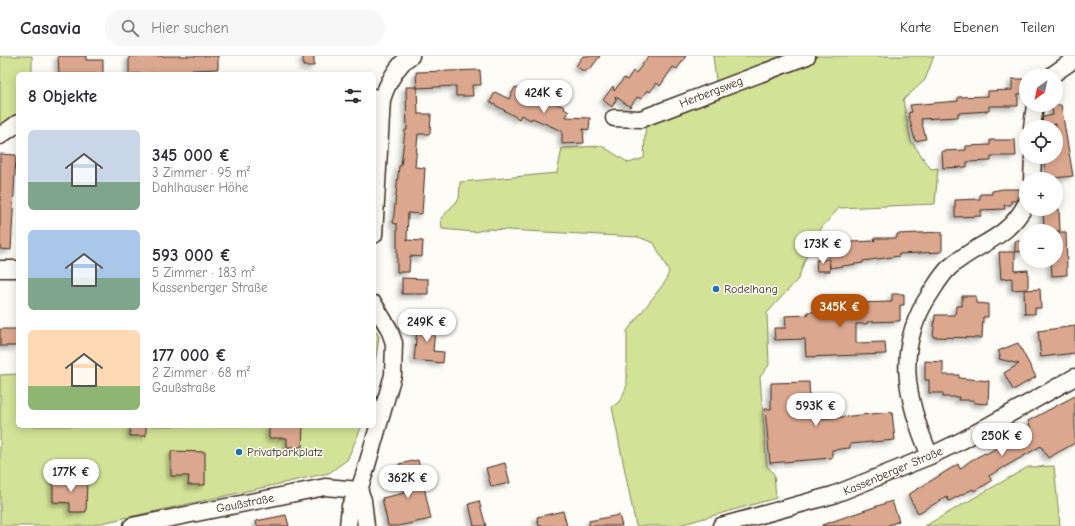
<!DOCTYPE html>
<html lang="de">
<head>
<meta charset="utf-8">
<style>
	body { margin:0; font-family:"Comic Neue",sans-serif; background:#f7f7f7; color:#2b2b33; height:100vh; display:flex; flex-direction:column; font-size:15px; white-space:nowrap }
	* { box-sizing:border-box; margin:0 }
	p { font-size:13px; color:#7c7c81 }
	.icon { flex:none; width:22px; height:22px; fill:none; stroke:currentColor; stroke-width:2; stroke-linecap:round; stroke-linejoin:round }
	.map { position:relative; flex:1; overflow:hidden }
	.panel { position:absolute; left:16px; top:16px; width:360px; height:356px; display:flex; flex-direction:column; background:#fff; border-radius:6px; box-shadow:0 2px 10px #0003 }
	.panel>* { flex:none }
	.needle { width:26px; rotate:213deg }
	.fabs { position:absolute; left:1019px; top:12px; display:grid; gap:8px }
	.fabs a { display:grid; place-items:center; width:44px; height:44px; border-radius:50%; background:#fff; box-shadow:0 2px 10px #0003; font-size:20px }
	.price { position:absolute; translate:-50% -34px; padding:0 9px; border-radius:14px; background:#fff; color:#222; font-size:13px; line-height:26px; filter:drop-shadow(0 1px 2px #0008) }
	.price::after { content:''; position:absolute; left:50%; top:24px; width:12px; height:9px; margin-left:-6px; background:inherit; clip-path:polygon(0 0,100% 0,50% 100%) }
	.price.current { background:#b45309; color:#fff }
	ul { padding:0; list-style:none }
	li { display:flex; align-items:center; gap:12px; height:100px; padding:0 12px }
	li span { display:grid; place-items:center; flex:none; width:112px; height:80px; border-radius:6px; color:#555 }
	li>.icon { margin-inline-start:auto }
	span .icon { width:48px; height:48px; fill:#fffc; stroke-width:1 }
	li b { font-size:17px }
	h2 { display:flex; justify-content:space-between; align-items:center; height:48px; padding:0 12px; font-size:17px }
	header { display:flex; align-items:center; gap:24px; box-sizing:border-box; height:56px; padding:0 20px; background:#fff; border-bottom:1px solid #e1e1e2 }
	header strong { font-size:19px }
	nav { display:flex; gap:22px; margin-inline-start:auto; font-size:14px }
	.search { width:280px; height:36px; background:#f7f7f7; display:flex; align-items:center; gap:10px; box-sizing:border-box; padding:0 14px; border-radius:22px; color:#7c7c81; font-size:15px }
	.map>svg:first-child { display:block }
	.green { fill:#d2e296; stroke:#86865a }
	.building { fill:#dba78f; stroke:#3b2a1e; filter:url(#shadow) }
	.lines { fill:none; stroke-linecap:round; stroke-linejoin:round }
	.minor-casing { stroke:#3b2a1e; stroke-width:19 }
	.minor { stroke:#fdfcf7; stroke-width:16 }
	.poi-dot { fill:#1f6fb2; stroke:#fdfcf7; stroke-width:1.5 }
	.labels { text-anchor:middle; stroke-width:3; stroke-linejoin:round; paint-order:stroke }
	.street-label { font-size:12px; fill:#3b2a1e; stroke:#fdfcf7 }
	.poi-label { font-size:12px; fill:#3b2a1e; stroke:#fdfcf7; text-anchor:start }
</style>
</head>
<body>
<header>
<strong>Casavia</strong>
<div class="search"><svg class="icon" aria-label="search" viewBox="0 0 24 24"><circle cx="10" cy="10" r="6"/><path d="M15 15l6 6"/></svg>Hier suchen</div>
<nav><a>Karte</a><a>Ebenen</a><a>Teilen</a></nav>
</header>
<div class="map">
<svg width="1075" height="470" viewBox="0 0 1075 470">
	<defs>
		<filter id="shadow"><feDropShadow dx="-3.5" dy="3.5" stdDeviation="2" flood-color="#0004"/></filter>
	</defs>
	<rect width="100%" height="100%" fill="#fdfcf7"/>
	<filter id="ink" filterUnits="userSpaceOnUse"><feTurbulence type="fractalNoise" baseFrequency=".025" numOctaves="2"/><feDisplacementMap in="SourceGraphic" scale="8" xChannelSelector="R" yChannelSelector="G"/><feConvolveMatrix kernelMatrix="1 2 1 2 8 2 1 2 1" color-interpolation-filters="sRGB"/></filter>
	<g filter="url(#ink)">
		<path class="green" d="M0,0H32V18H18V59L0,70Z
			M713,0H934L925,24L903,44L911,85L931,113L938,112L935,148L839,152L822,171L806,201L798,223L767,257L769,309L760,321L767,410L774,418L776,442L676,470H636L612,351L621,344L627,329V275L665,226L669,216L654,187L638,181L488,173L474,176L442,173L441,162L459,143L460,126L557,117L562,92L602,90L629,107L644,102L646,57L717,33Z
			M374,273L379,280L374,315Z
			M18,318V370H362L347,404L329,417L88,470H0V319Z
			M1054,410L1060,470H925L1028,411Z"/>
		<path class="building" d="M58,0H86V4H103V18H59Z
			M129,0H218V13L192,14V15L186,16L129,18Z
			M303,0H314V10H303Z
			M583,0H600L590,13L588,12L585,16L576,10Z
			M649,0H686L677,13L673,11L660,30L657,27L650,36L647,34L641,43L637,41L630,51L615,40L616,44L612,51L603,44L613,30L614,35L624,22L627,24L633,15L636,17Z
			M480,14L481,29H472L473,40H456V30L417,32L416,16Z
			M1012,23H1025L1024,38H1018V50H989V55L958,57V61L921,63L926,83L915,85L908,57L912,56L910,49L958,45V41L988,40V35L1012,34Z
			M406,31H417L418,58H431L430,78H418L415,111L425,112L422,158L408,157L407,184L423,185L422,201L410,200L409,216H397V168L393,167L399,110H401L405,74H407Z
			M515,31L565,51L564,53L569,56L566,61L590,62L589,74L583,73L584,87L562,88V75L532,62L531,64L521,59L519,63L490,46L495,36L509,43Z
			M1051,49H1061L1073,120L1047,123L1043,101H1056V68L1043,71L1042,66L1043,61L1053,59Z
			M990,84H1015L1016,100H991V105L967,106V111L943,112L942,95L966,94V90L990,89Z
			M0,98L16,99L11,194L0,193Z
			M1003,133H1020L1016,145H1011V149H1004L1005,153L981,154V160L955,161V144L980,143V138H992V135Z
			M1043,153H1059L1060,175H1044Z
			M942,176V196L899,198V200L863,205V207L830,212L828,191L851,190V186L875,185L874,182H897V178Z
			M1056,176H1066L1067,219L1052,220L1051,205H1056Z
			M1015,185H1025V195L1015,196Z
			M999,196H1015V215L1028,214V233L1012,234V222L1001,223Z
			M829,203L830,215H817L816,204Z
			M402,222L428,223V238H402Z
			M1040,233L1041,252H1035V258H1025L1024,234Z
			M892,238H904V249H900V265L867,266V268H856V287L885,286L886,298L806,301L805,283L775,284L774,272H786L785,260L808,259L807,256L832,255V251L855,250V247L892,246Z
			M962,240H976V247L988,248V261H983L982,282L933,281L935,259H955L956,250H962Z
			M418,263L436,264L433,295L444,296L443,307L414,304Z
			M1075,270V297L1041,301L1038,275Z
			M0,273H18V290H0Z
			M1018,287L1036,321L1013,334L1004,317L1019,308L999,303L1000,299L998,295Z
			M925,305L943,306V319H959V322L989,325L988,348L974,347V344H958L959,341H943V337H929V324H925Z
			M809,326L810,351H819L820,363L892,356L895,384L850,388V392L832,394V402L770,407L765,353H771V327Z
			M1075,340V387L1048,402L1041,390L989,420L992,425L974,435L973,433L949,445L947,441L918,457L908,439L958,408L960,413L970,405L985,397L986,398L1021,378L1031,372L1028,365Z
			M130,370H146V380H130Z
			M269,370H303L302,391H287V382H269Z
			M171,395L205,396V429H188L189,420H171Z
			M418,404L431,463L398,470H388L382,442L405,437L399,408Z
			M505,407L510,427L491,431L486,412Z
			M53,421L87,422L86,456H70V447L53,446Z
			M479,445L486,470H474L469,448Z
			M892,445L899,465L886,470H822V469Z
			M563,455L567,470H539L537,461Z
			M286,459L289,470H257L256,465Z
			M619,459L622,470H589V465Z"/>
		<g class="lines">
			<defs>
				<path id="minor" d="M1052,19L1075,3
					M374,41L382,44L374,179
					M382,44C386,30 398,7 411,0
					M614,62L641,63L807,0
					M1032,71L1035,49
					M0,80L18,67
					M1032,123L1033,101
					M0,213H18
					M930,400C906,344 894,292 930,238C936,229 942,218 950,211C978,186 1006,185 1026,148
					M359,434L363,444L366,470
					M132,470L325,431L359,434
					M348,470L350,450L359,434L365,416L393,319L394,287L389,273L374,248
					M721,470L833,439L930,400L963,384L1075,321"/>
			</defs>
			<use href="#minor" class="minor-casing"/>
			<use href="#minor" class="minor"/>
		</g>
	</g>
	<g class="poi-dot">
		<circle cx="716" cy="233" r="4"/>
		<circle cx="239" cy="396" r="4"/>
	</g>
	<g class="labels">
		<g class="street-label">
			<text transform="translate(711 36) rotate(-21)" y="4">Herbergsweg</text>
			<text transform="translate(893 415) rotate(-23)" y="4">Kassenberger Straße</text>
			<text transform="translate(245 447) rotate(-11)" y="4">Gaußstraße</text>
		</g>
		<g class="poi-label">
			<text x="724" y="237">Rodelhang</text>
			<text x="247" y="400">Privatparkplatz</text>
		</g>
	</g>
</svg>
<div class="fabs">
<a><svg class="needle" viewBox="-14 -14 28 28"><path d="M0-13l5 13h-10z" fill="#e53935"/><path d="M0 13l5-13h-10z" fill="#7c7c81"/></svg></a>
<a><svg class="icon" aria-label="locate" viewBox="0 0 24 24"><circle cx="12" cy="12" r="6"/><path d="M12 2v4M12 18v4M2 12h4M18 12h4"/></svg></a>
<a>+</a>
<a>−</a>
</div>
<b class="price" style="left:544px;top:58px">424K €</b>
<b class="price" style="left:823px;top:209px">173K €</b>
<b class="price current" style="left:840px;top:272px">345K €</b>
<b class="price" style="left:427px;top:287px">249K €</b>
<b class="price" style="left:816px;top:371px">593K €</b>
<b class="price" style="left:1002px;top:401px">250K €</b>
<b class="price" style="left:71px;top:437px">177K €</b>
<b class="price" style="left:408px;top:443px">362K €</b>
<section class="panel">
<h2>8 Objekte<svg class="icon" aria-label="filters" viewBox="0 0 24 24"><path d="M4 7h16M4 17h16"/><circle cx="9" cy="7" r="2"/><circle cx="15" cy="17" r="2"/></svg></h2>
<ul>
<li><span style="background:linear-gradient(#c9d6e8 65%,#7fa58c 0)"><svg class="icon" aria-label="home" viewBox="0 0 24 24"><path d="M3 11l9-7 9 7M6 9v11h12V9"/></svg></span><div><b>345 000 €</b><p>3 Zimmer · 95 m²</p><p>Dahlhauser Höhe</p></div></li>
<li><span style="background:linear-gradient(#a9c7e8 60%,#7fa58c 0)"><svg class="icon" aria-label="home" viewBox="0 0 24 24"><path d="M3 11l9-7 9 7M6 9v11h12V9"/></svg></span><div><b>593 000 €</b><p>5 Zimmer · 183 m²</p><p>Kassenberger Straße</p></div></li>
<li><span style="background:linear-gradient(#ffd9b3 70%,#8fb573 0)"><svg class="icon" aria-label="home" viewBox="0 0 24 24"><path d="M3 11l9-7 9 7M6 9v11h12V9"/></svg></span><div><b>177 000 €</b><p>2 Zimmer · 68 m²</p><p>Gaußstraße</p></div></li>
</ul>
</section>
</div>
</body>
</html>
